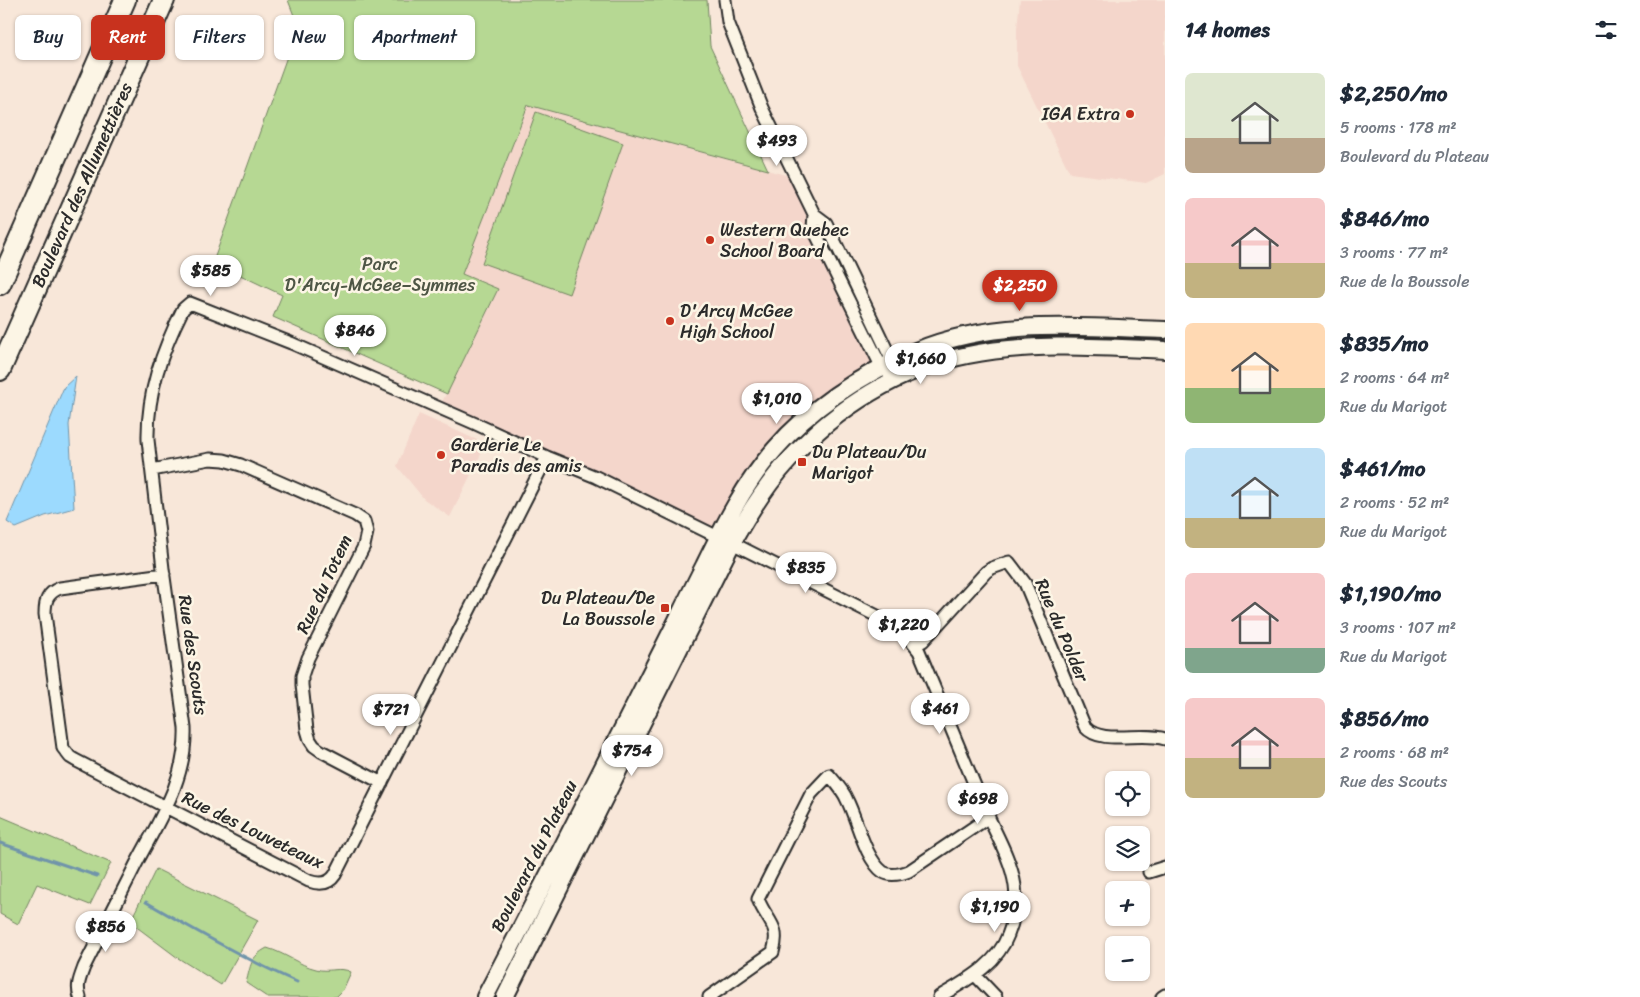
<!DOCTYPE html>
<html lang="en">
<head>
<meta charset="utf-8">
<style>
	body { margin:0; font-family:Sriracha,sans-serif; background:#f2f2f3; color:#1f2937; height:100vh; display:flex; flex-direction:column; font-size:19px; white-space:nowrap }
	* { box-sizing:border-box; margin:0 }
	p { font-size:16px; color:#747a83 }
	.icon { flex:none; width:28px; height:28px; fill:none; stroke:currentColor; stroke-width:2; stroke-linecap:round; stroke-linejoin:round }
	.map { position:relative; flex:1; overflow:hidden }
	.drawer { display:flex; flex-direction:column; background:#fff; width:475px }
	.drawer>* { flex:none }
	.top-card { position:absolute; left:15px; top:15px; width:475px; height:45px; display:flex; gap:10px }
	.controls { position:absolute; left:1105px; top:771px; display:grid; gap:10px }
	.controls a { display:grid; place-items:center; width:45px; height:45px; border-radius:8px; background:#fff; box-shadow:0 1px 4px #0004; font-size:25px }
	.price { position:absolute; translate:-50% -42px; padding:0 11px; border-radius:18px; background:#fff; color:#222; font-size:16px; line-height:32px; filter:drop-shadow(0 1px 2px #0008) }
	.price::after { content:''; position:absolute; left:50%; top:30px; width:15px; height:11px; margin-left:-8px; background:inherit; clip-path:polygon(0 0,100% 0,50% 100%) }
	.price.selected { background:#c8321e; color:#fff }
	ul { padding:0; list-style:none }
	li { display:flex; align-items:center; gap:15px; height:125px; padding:0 20px }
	li span { display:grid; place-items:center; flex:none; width:140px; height:100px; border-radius:8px; color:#555 }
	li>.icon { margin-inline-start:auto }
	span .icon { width:60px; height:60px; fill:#fffc; stroke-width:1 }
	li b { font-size:21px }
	h2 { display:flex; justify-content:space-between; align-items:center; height:60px; padding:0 20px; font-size:21px }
	.tag { padding:0 18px; border-radius:8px; background:#fff; box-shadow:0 1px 4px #0004; font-size:18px; line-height:45px }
	.tag.selected { background:#c8321e; color:#fff }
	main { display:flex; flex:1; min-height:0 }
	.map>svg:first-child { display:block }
	.built { fill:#f4d6cb }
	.green { fill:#b6d893; stroke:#70825f }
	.water { fill:#9cdafe; stroke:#6f94aa }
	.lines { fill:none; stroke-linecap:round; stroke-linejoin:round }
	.stream { stroke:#6f94aa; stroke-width:3 }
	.street-casing { stroke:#2b2b2b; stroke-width:15 }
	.secondary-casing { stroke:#2b2b2b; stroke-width:20 }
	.highway-casing { stroke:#2b2b2b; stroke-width:24 }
	.street { stroke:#fcf5e5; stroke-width:11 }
	.secondary { stroke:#fcf5e5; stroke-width:16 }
	.highway { stroke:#fcf5e5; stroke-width:20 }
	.poi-dot { fill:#c8321e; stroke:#fcf5e5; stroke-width:2 }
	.labels { text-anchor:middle; stroke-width:5; stroke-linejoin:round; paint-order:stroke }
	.poi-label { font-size:18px; fill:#2b2b2b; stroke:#fcf5e5; text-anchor:start }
	.street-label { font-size:18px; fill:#2b2b2b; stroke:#fcf5e5 }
	.park-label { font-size:18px; fill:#4e5645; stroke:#fcf5e5 }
</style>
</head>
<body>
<main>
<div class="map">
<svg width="1165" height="997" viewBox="0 0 1165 997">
	<rect width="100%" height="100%" fill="#f8e7d9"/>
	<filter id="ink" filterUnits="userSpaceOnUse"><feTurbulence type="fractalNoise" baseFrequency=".02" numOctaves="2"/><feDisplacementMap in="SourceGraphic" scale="10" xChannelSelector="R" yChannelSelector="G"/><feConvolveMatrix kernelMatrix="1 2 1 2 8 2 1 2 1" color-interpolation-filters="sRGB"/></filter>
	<g filter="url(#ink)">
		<path class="built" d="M1020,0H1165V174L1146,183L1070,173L1017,66V28Z
			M528,105L796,178L813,228L882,368L791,433L718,537L439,408L498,289L462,274Z
			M419,414L486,444L450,517L424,499L397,466Z"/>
		<path class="green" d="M288,0H707L710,46L768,170L528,105L462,274L498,289L447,394L273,317L282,295L213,262L298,26Z
			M536,112L623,143L569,294L482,263Z
			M0,816L111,863L90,905L37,884L18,924L0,914Z
			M156,869L258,920L221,985L178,958L130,922Z
			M267,948C285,953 299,965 316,969C328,973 340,966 351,972L343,990L336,997H267L246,983C251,965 250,957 267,948Z"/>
		<path class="water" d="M76,376L69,425L74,508L45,516L16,528L7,522L64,387Z"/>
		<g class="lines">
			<path class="stream" d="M0,843L97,876
				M146,902C196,931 245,959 297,982"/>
			<defs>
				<path id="street" d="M725,0L728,22L762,108L814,214L826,223L895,367
					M814,214L813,228L882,368L887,372
					M152,470L210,459L224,460L241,465L355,515L364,521L367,532L364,546L308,658L302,676V685L307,730L310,740L314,746L321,751L382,783
					M732,543L891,623L907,636L919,651C940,702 962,754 983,805C994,831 1011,858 1015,886C1017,902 1014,920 1008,935C997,965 965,981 939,997
					M164,574L60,588C47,593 45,601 45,614L63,748L70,757L75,760L309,881C320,885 329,884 335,875L547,457
					M916,645L923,641L986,572L992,568L1009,562L1025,583L1085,727C1102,746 1141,731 1165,739
					M1149,872L1165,867
					M975,975L996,997
					M80,997C76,986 80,978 84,967C101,933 119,898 136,864C159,820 187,779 185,728L164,577L148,440C147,392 162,351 183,309L190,303L291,343L476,424L547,457L596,477L718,537
					M709,997L773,952C781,925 767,922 758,899L811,794L829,775C836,783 843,790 847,800C857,819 865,859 883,872C891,877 901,874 909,871L989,817
					M1162,997L1165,995"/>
				<path id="secondary" d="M485,997C544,885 600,773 657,660C673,629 688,597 704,566C724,525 744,484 775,449C812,406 863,374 916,351C995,318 1081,327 1165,330
					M505,997L732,543C748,514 767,484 790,459C836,408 900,368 968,355C1032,342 1100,347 1165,350"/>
				<path id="highway" d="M0,284L125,0
					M0,370L164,0"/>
			</defs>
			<use href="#street" class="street-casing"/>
			<use href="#secondary" class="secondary-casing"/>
			<use href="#highway" class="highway-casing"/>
			<use href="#street" class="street"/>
			<use href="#secondary" class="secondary"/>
			<use href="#highway" class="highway"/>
		</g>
	</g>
	<g class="poi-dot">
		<circle cx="1130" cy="114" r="5"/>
		<circle cx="710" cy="240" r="5"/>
		<circle cx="670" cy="321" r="5"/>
		<circle cx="441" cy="455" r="5"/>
		<rect x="797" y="457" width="10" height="10" rx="2.5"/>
		<rect x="660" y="603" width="10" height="10" rx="2.5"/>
	</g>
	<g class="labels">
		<g class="poi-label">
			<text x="1120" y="120" text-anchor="end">IGA Extra</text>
			<text x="720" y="236">Western Quebec<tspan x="720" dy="21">School Board</tspan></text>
			<text x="680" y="317">D'Arcy McGee<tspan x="680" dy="21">High School</tspan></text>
			<text x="451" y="451">Garderie Le<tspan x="451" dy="21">Paradis des amis</tspan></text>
			<text x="812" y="458">Du Plateau/Du<tspan x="812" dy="21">Marigot</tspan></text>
			<text x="655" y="604" text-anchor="end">Du Plateau/De<tspan x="655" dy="21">La Boussole</tspan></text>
		</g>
		<g class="street-label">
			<text transform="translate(82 185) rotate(-66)" y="6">Boulevard des Allumettières</text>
			<text transform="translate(324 584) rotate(-65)" y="6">Rue du Totem</text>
			<text transform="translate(1062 630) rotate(67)" y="6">Rue du Polder</text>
			<text transform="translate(193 655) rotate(82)" y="6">Rue des Scouts</text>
			<text transform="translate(253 830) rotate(26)" y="6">Rue des Louveteaux</text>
			<text transform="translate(534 856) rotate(-63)" y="6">Boulevard du Plateau</text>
		</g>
		<g class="park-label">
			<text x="380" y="270">Parc<tspan x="380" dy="21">D'Arcy-McGee–Symmes</tspan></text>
		</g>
	</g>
</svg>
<div class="controls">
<a><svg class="icon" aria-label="locate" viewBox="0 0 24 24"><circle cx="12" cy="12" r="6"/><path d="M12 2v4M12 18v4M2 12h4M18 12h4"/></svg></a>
<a><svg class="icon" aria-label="layers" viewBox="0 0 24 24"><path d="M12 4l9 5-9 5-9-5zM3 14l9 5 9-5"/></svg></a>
<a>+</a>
<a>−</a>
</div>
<b class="price" style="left:777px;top:167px">$493</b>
<b class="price" style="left:211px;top:297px">$585</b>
<b class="price selected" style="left:1020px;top:312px">$2,250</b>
<b class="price" style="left:355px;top:357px">$846</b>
<b class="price" style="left:921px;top:385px">$1,660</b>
<b class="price" style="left:777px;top:425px">$1,010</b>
<b class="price" style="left:806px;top:594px">$835</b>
<b class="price" style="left:904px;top:651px">$1,220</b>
<b class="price" style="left:940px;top:735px">$461</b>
<b class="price" style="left:391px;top:736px">$721</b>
<b class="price" style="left:632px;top:777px">$754</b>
<b class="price" style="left:978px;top:825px">$698</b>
<b class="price" style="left:995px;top:933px">$1,190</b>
<b class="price" style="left:106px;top:953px">$856</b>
<div class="top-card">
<a class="tag">Buy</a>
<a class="tag selected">Rent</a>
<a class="tag">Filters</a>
<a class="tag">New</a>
<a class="tag">Apartment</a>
</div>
</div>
<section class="drawer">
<h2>14 homes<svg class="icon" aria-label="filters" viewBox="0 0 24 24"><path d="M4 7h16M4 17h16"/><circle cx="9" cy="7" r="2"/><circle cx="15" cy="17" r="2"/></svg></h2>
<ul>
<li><span style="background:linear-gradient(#dfe7d0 65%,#b9a48a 0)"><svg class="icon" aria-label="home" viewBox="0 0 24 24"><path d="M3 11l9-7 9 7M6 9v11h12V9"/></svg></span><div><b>$2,250/mo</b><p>5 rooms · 178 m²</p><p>Boulevard du Plateau</p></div></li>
<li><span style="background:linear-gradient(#f6c9c9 65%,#c2b280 0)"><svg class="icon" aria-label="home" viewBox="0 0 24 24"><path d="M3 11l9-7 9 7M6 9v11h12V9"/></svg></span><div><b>$846/mo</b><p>3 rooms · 77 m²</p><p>Rue de la Boussole</p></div></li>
<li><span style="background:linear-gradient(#ffd9b3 65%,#8fb573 0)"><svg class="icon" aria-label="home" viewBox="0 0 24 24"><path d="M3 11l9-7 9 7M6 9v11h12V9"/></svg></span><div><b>$835/mo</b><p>2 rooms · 64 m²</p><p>Rue du Marigot</p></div></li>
<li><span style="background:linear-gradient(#bfe0f5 70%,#c2b280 0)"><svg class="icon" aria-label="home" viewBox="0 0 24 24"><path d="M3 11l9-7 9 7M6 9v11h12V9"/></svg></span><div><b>$461/mo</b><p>2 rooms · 52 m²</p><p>Rue du Marigot</p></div></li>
<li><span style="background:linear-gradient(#f6c9c9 75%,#7fa58c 0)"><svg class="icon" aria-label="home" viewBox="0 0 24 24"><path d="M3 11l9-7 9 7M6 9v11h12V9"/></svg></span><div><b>$1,190/mo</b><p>3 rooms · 107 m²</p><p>Rue du Marigot</p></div></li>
<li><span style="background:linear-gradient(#f6c9c9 60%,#c2b280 0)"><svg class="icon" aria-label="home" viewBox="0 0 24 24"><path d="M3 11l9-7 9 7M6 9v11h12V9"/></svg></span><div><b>$856/mo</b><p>2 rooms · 68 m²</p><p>Rue des Scouts</p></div></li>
</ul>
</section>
</main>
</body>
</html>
